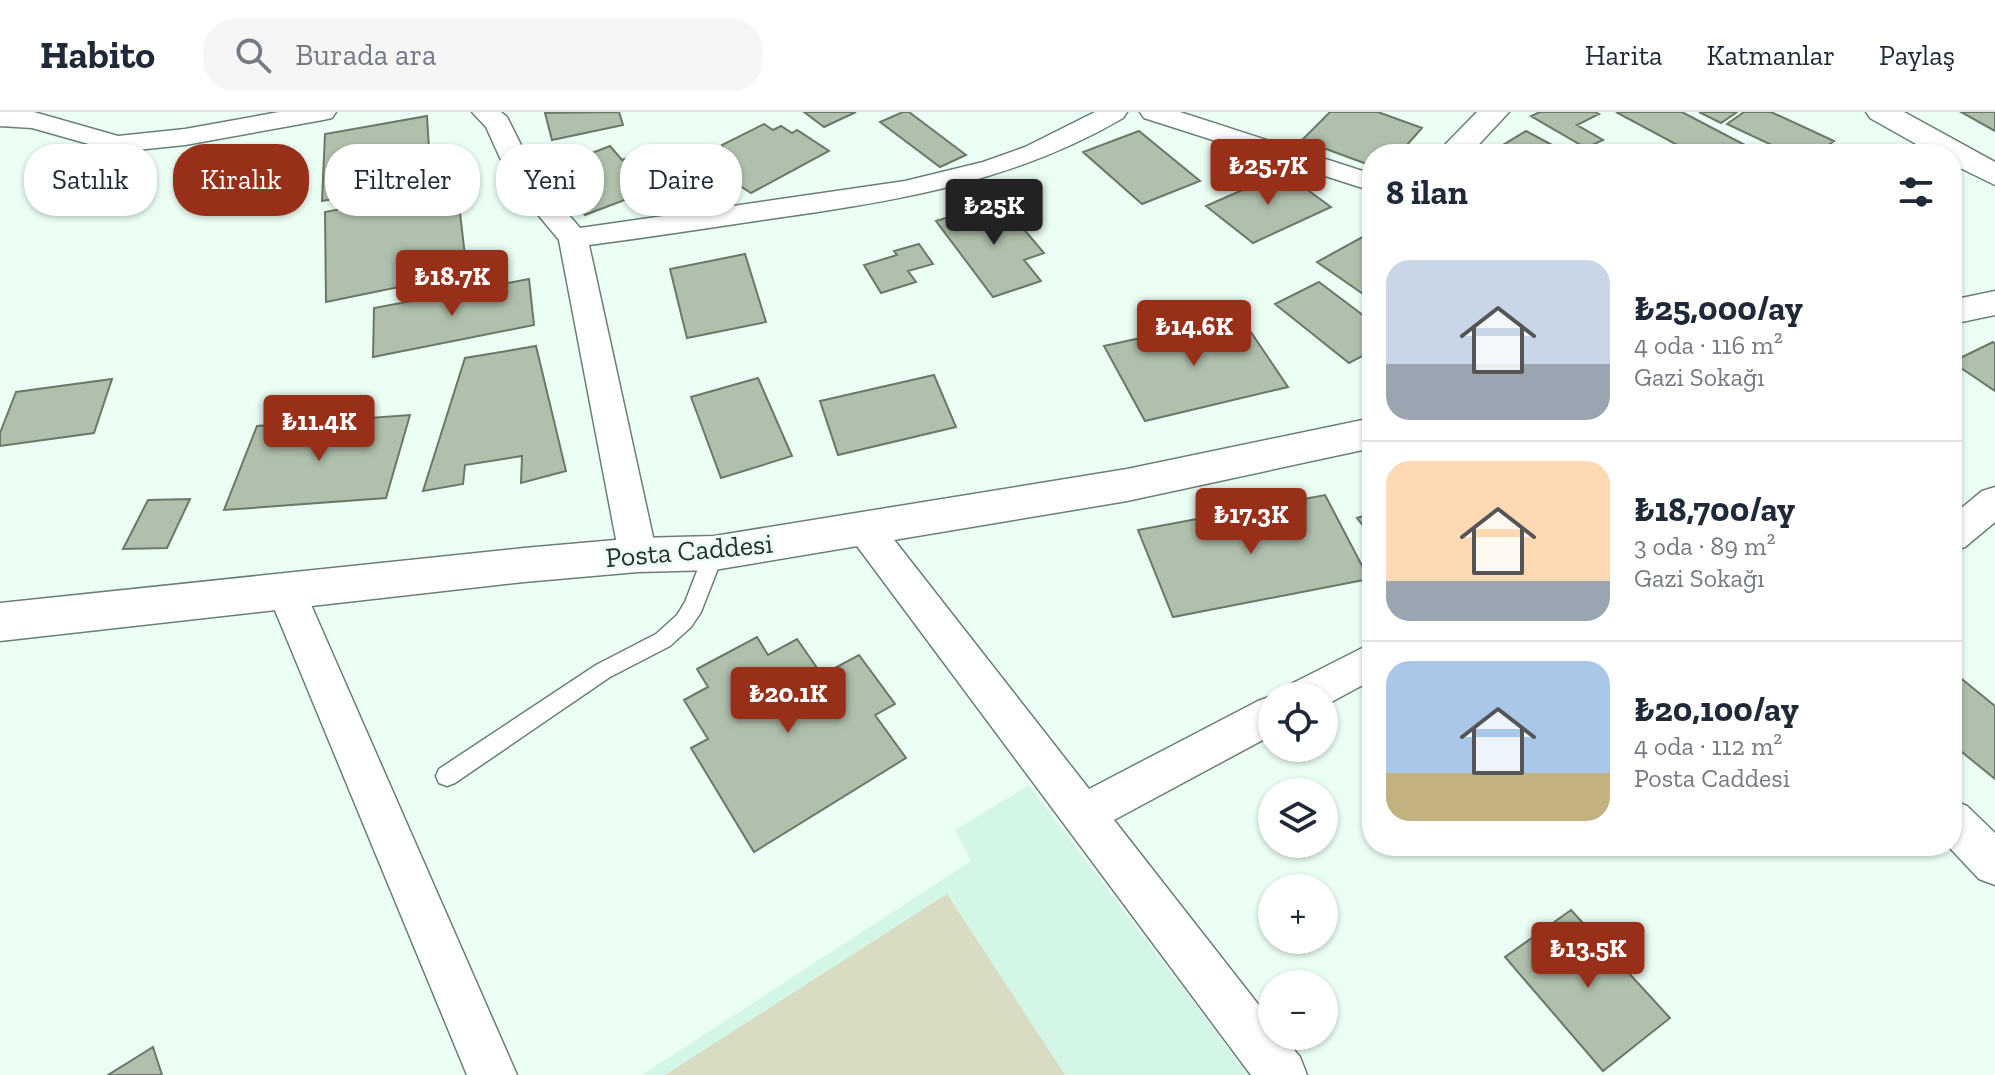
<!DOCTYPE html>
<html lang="tr">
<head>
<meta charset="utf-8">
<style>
	body { margin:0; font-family:"Zilla Slab",serif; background:#f6f6f7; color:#1f2937; height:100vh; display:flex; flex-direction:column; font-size:30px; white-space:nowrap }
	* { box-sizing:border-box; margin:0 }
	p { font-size:26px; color:#747a83 }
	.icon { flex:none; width:44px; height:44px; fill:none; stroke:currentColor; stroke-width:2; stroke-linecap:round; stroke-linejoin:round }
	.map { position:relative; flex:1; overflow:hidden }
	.details { position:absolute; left:1362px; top:32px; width:600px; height:712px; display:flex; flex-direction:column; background:#fff; border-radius:32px; box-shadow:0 2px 6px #0004 }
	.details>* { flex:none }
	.top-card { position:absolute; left:24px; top:32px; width:760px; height:72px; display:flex; gap:16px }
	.fabs { position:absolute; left:1258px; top:570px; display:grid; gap:16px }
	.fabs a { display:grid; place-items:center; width:80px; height:80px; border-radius:50%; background:#fff; box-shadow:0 2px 6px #0004; font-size:40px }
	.price { position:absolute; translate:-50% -68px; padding:0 18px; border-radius:8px; background:#982f19; color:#fff; font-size:26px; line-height:52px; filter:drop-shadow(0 2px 4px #0008) }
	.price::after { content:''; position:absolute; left:50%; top:48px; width:24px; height:18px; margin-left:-12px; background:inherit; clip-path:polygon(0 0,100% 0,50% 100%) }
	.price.on { background:#222; color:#fff }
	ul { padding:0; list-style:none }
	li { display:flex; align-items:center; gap:24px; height:200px; padding:0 24px }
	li+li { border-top:2px solid #e0e1e3 }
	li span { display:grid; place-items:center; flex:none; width:224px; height:160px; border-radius:24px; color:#555 }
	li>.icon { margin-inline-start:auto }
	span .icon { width:96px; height:96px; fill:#fffc; stroke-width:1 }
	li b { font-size:34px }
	h2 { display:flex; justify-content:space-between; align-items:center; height:96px; padding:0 24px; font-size:34px }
	.chip { padding:0 28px; border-radius:32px; background:#fff; box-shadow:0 2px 6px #0004; font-size:28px; line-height:72px }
	.chip.on { background:#982f19; color:#fff }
	header { display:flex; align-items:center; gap:48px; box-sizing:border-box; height:112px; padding:0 40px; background:#fff; border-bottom:2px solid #e0e1e3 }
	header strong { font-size:38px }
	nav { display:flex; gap:44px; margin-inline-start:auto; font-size:28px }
	.search { width:560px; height:72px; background:#f6f6f7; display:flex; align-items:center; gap:20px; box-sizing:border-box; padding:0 28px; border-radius:32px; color:#747a83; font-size:30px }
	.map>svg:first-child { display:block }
	.built { fill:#d4f6e6 }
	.green { fill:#d9dcc2 }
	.building { fill:#b1c0ad; stroke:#6b7867; stroke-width:2 }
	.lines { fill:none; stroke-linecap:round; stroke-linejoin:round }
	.service-casing { stroke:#697f75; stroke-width:3 }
	.minor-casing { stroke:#697f75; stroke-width:3 }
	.tertiary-casing { stroke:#697f75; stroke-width:3 }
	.service { fill:#fff; fill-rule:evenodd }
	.minor { fill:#fff; fill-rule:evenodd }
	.tertiary { fill:#fff; fill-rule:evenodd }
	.labels { text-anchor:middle; stroke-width:6; stroke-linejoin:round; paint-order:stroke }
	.street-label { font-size:28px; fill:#28312d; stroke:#ebfff5 }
</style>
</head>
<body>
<header>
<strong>Habito</strong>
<div class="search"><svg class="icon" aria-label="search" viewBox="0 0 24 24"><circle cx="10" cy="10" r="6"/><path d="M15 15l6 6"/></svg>Burada ara</div>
<nav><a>Harita</a><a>Katmanlar</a><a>Paylaş</a></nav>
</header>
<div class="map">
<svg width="1995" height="963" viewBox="0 0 1995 963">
	<rect width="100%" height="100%" fill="#ebfff5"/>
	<path class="built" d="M1029,673L1248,963H642L971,749L955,718Z"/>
	<path class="green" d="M947,782L1065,963H665Z"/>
	<path class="building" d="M619,0L623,13L552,28L545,1Z
		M804,0H856L824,15Z
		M903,0H909L966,43L940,55L880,10Z
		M1330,0H1378L1422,16L1399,42H1372V54L1302,28Z
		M1540,0H1595L1599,2L1577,13L1603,28L1586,36L1531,4Z
		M1616,0H1682L1762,42H1694Z
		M1699,0H1737L1721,11Z
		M1744,0H1771L1834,29L1816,42H1791L1727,12Z
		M1961,0H1995V19Z
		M427,4L431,69L322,89L325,22Z
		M764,12L773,18L781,14L792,21L797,18L829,39L751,81L716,58L724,54L714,47L725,41L722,33Z
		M1139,19L1200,69L1142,92L1083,40Z
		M1526,19L1569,42H1508L1498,36Z
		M610,34L622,48L640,41L652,54L640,58L656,76L585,103L556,68L582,58L574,48Z
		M1283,60L1331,95L1253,131L1206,94Z
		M457,75L467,161L326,190L325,100Z
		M1000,89L1044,141L1024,148L1041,169L993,185L936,109Z
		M1368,122L1372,125V184L1369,186L1317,150Z
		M919,132L933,152L908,159L916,170L881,181L864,153L897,143L894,139Z
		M745,142L766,210L687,226L670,157Z
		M529,167L534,213L373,245L374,196Z
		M1319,170L1372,210V239L1349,251L1275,192Z
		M1240,204L1288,275L1145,309L1104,234Z
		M1993,230L1995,232V279L1952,250Z
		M536,234L566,359L521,371L522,344L465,353L463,372L423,379L465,246Z
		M934,263L956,315L838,343L820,289Z
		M758,266L792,344L721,366L691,285Z
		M112,267L94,321L0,334V321L16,280Z
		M410,303L386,386L224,398L257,314Z
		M1325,383L1369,467L1173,505L1138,418Z
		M190,387L167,436L123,437L148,388Z
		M1372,401V425L1357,406Z
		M757,525L768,543L797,527L822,563L859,543L895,592L875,603L906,646L754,740L691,636L708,627L684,588L708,575L697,557Z
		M1952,559L1995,594V667L1952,632Z
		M1571,798L1670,906L1603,959L1505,845Z
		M153,935L162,963H108Z"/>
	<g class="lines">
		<defs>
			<path id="service" d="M714,433L721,436L724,441L701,500L691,515L670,534L610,565L455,671L447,674L439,671L436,664L439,657L596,553L656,522L677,503L685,490L704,441L707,436Z"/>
			<path id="minor" d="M0,0H34L118,24L185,17L279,0H336L332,6L323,8L185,33L117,40L32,16L0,14Z
				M472,0H501L507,5L538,67L580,116L905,69L983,50L1025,35L1095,0H1127L1123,6C1016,69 898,89 776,106C714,115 651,125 589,133L657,443L651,453L638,458L625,453L619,443L559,128L511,70L486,15Z
				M1140,0H1180L1372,62V79L1144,6Z
				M1995,375V410L1965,435L1952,439V404L1982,379Z
				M864,402L877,406L1089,677L1258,589L1272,584V623L1114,708L1272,910V924H1283L1300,945L1307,963H1251L851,426L846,416L851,406Z
				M286,463L299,468L305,479L517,963H467L267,479L273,468Z
				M1372,531V568L1324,594V584H1285L1291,572Z
				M1952,688L1967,694L1995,721V773L1979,767L1948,734H1952Z"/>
			<path id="tertiary" d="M1477,0H1509L1470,42H1436Z
				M1866,0H1904L1995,50V73L1952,52V42H1934L1870,6Z
				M1995,179V203L1952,212V188Z
				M1372,306V336L1127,389L714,458L638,460L524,470L0,529V491L524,436L638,426L714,424L1127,357Z"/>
		</defs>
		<use href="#service" class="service-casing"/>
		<use href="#minor" class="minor-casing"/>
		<use href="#tertiary" class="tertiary-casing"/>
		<use href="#service" class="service"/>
		<use href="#minor" class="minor"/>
		<use href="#tertiary" class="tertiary"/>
	</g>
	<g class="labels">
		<g class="street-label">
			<text transform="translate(689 438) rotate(-5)" y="10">Posta Caddesi</text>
		</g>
	</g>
</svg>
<div class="fabs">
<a><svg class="icon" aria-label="locate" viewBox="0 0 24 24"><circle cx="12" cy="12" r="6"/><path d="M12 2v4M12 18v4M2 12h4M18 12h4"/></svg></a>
<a><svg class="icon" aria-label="layers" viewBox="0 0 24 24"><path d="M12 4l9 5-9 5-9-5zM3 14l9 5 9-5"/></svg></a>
<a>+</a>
<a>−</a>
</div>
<b class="price" style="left:1268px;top:95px">₺25.7K</b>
<b class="price on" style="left:994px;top:135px">₺25K</b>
<b class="price" style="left:452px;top:206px">₺18.7K</b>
<b class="price" style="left:1194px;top:256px">₺14.6K</b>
<b class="price" style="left:319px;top:351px">₺11.4K</b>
<b class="price" style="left:1251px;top:444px">₺17.3K</b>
<b class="price" style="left:788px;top:623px">₺20.1K</b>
<b class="price" style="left:1588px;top:878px">₺13.5K</b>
<div class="top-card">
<a class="chip">Satılık</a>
<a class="chip on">Kiralık</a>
<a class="chip">Filtreler</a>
<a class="chip">Yeni</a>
<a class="chip">Daire</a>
</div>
<section class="details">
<h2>8 ilan<svg class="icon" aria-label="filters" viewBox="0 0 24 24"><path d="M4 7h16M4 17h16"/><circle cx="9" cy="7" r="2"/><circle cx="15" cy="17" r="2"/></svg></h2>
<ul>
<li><span style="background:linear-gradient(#c9d6e8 65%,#9aa5b1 0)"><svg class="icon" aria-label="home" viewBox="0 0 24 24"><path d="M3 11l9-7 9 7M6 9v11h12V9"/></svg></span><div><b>₺25,000/ay</b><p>4 oda · 116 m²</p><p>Gazi Sokağı</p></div></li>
<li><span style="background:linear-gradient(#ffd9b3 75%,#9aa5b1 0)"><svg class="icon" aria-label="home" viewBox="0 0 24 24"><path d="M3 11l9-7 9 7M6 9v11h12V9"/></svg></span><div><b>₺18,700/ay</b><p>3 oda · 89 m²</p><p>Gazi Sokağı</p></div></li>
<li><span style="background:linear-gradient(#a9c7e8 70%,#c2b280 0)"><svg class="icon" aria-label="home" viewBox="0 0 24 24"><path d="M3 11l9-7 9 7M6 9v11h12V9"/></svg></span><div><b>₺20,100/ay</b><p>4 oda · 112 m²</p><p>Posta Caddesi</p></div></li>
</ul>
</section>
</div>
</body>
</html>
